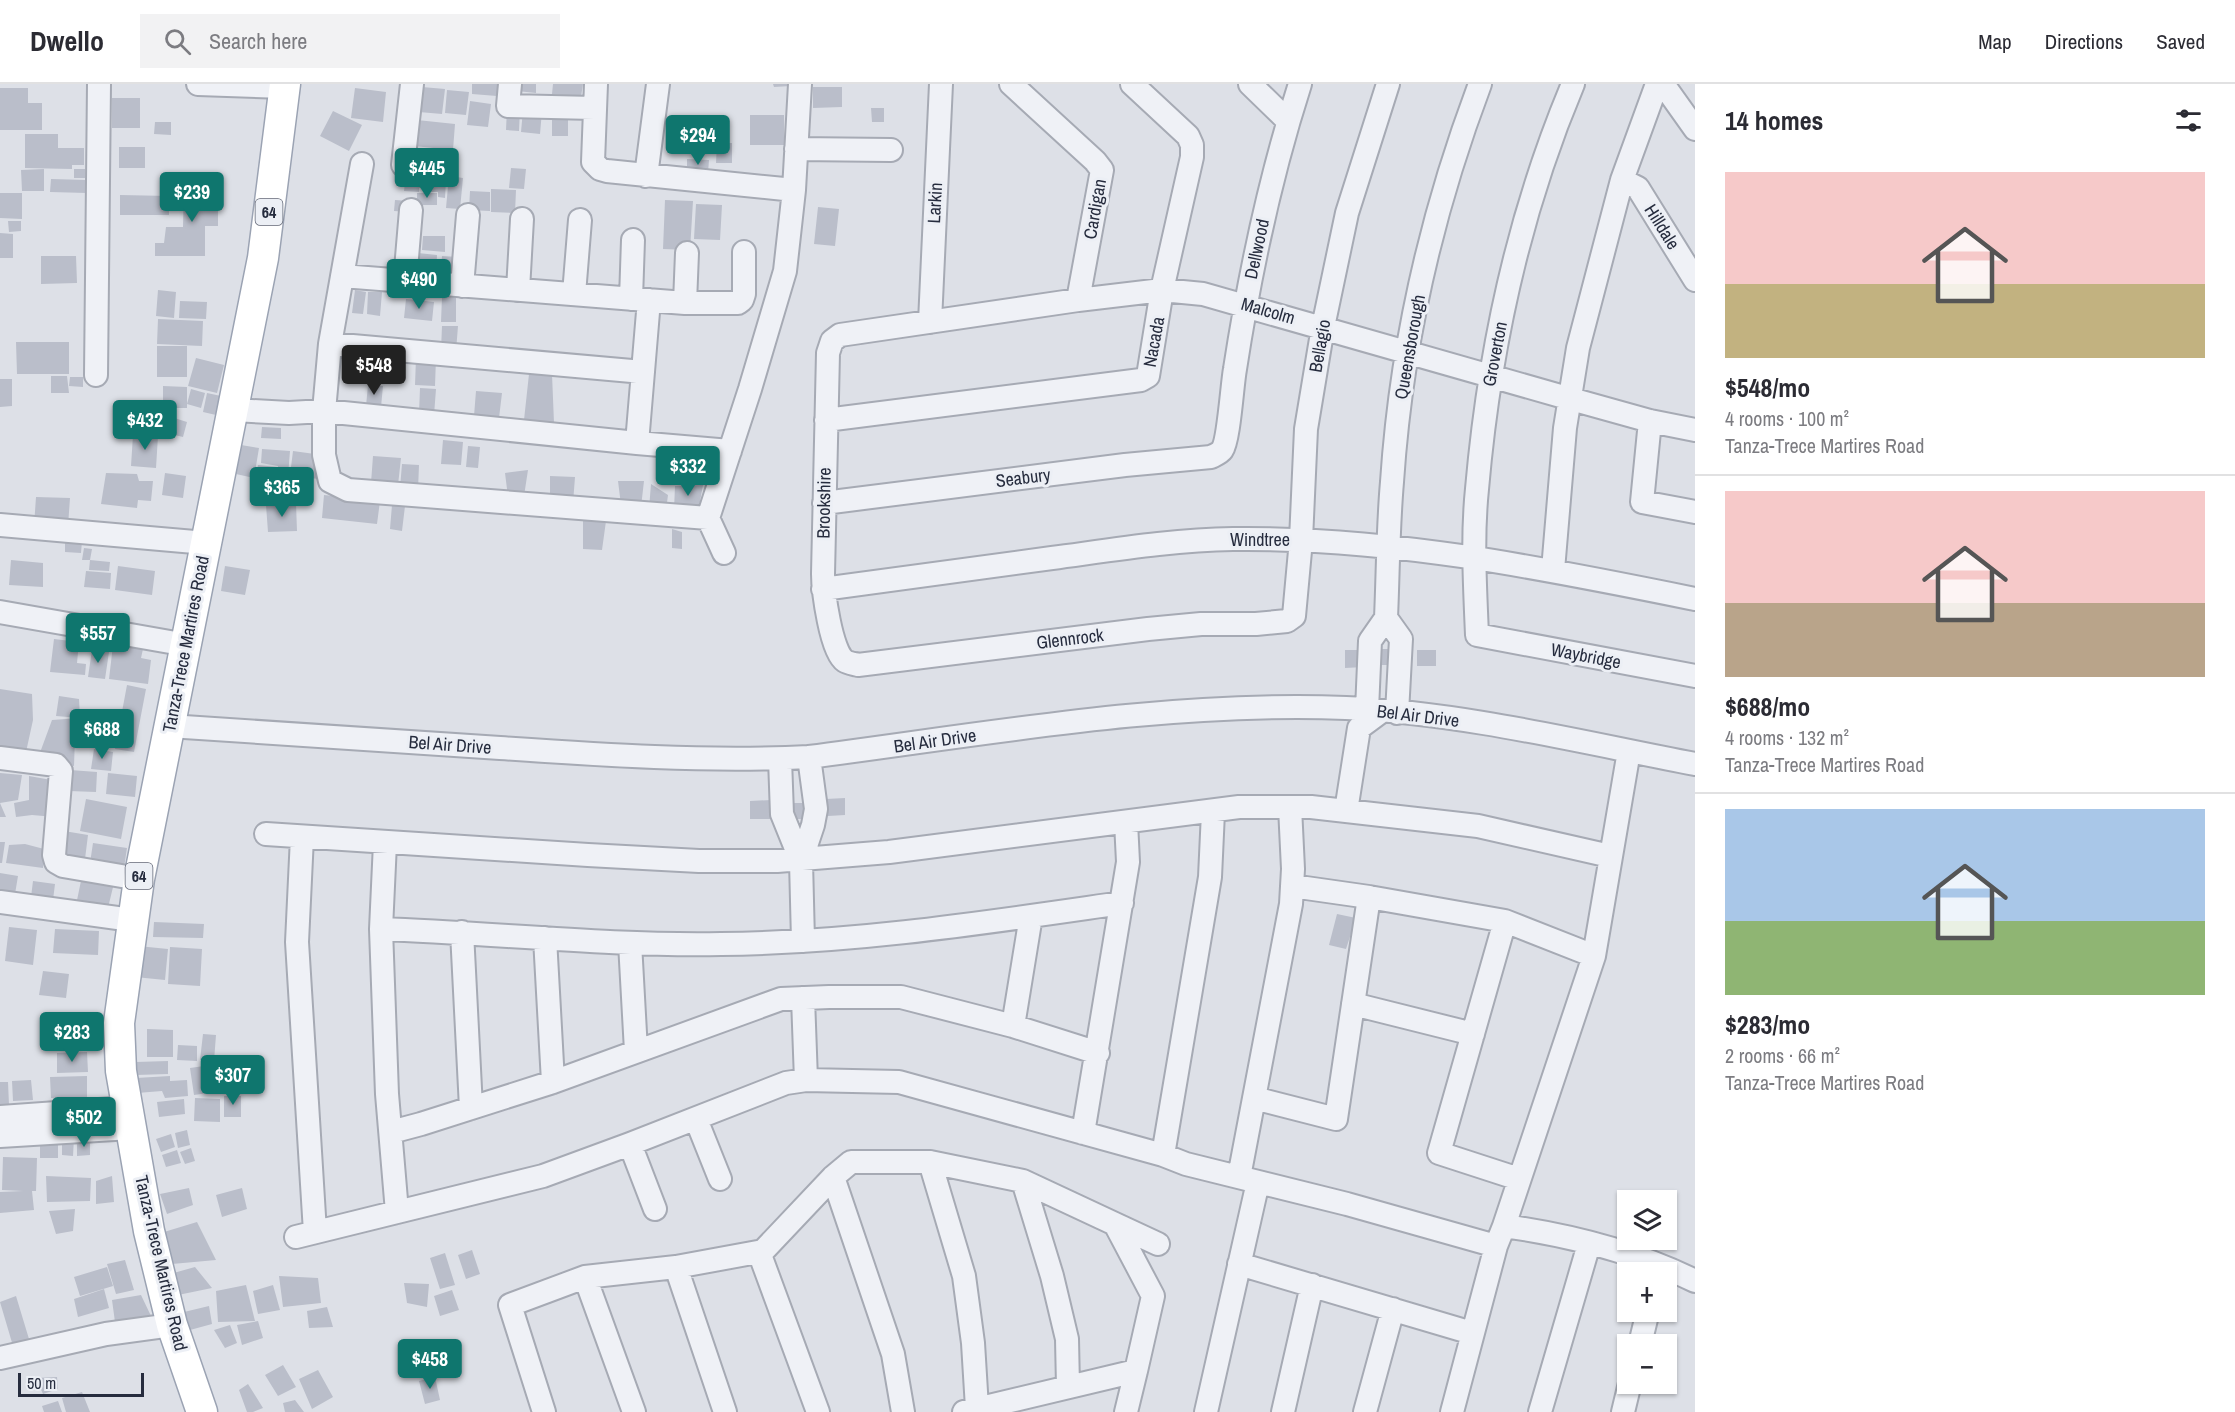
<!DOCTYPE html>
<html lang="en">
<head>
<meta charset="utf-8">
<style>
	body { margin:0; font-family:"Archivo Narrow",sans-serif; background:#f2f2f3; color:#2b2b33; height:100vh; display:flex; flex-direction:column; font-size:22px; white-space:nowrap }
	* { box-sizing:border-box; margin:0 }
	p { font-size:20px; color:#7c7c81 }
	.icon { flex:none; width:33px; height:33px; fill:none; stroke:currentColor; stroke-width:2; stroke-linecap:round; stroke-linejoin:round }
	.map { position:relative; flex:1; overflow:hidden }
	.side { display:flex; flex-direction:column; background:#fff; width:540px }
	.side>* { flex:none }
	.buttons { position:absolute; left:1617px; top:1106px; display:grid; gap:12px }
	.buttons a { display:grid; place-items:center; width:60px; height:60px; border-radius:0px; background:#fff; box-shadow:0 2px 4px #0004; font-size:30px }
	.scale { position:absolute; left:18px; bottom:15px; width:126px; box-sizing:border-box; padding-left:6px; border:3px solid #262c3e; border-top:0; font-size:16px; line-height:21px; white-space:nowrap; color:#262c3e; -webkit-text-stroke:4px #eceff5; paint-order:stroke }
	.price { position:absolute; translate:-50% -51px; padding:0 14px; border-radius:6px; background:#0f766e; color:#fff; font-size:20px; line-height:39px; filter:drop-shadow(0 2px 3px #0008) }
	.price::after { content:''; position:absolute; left:50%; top:36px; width:18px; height:14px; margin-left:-9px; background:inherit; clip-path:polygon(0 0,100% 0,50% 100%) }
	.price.current { background:#222; color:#fff }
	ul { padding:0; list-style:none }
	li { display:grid; align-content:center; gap:12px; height:318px; padding:0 30px }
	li+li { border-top:2px solid #e1e1e2 }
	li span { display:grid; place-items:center; height:186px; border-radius:0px; color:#555 }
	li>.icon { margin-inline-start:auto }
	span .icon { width:108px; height:108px; fill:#fffc; stroke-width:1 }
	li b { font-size:26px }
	h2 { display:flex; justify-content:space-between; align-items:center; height:72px; padding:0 30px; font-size:26px }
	header { display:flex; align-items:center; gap:36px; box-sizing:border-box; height:84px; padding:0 30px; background:#fff; border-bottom:2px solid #e1e1e2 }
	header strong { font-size:28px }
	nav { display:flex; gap:33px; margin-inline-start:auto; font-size:21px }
	.search { width:420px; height:54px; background:#f2f2f3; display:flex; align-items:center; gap:15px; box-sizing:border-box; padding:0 21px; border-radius:0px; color:#7c7c81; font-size:22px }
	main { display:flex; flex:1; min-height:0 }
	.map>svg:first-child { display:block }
	.building { fill:#babeca }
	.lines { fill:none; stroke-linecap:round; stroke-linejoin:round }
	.minor-casing { stroke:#a6aab4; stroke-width:26 }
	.major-casing { stroke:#9ba3b3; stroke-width:33 }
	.minor { stroke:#eff1f6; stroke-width:22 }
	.major { stroke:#fff; stroke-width:30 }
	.labels { text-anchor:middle; stroke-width:6; stroke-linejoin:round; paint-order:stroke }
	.shield { fill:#eceff5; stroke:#616675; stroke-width:1.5 }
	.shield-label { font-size:16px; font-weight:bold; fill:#262c3e }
	.street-label { font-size:18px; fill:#262c3e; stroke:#eceff5 }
</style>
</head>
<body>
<header>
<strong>Dwello</strong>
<div class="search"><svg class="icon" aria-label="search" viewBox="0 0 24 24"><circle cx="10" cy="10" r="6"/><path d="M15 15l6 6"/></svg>Search here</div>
<nav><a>Map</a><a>Directions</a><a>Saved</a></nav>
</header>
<main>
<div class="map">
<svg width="1695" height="1328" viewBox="0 0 1695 1328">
	<rect width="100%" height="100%" fill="#dde0e7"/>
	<path class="building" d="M472,0H498L497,12L472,10Z
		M518,0H536V9L517,7Z
		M553,0H583L581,13L552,10Z
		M773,0H791V2L774,3Z
		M422,3L445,5L442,30L419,28Z
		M813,3H842V23L813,24Z
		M0,4H28V19H42V46H0Z
		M355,4L386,8L383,38L351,34Z
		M447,6L469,8L466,31L445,29Z
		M112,14H140V44H112Z
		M470,17L491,20L488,43L467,41Z
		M507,24L520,25L519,47L506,46Z
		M871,24H884V38H872Z
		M523,26L542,27L540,50L521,48Z
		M333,27L362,41L349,67L320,52Z
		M552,31H568V52H552Z
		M750,31H784V61H750Z
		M417,36L455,40L453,66L414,62Z
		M155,38H171V51L154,50Z
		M695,42L713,43V62L694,61Z
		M25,50H58V64H84V81H72V85L25,84Z
		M717,59H732V79H716Z
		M119,63H145V84H119Z
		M414,65L441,68L439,90L412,87Z
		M687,75L709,76L708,89L687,88Z
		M511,84L526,85L524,105L509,104Z
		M44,85V107H22L21,86Z
		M74,85H85V94H74Z
		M406,90L426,93L424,104H419V108L404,107Z
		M449,92L463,94L460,125L446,124Z
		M51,95L87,96V109L50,108Z
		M435,95L446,96L445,114L438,113V108H427L428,101H435Z
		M184,101L218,102V142H205V172H155V159H164L166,143H183Z
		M491,105L516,106L515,129L491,128Z
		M470,107L490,108V127L469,126Z
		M0,109H22V135L0,134Z
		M417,109H437V121H417Z
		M120,111L169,112V131H120Z
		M395,116L410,117L409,128L394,127Z
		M665,116L693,117L690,166L663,165Z
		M696,120L722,121L720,156L694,155Z
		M818,123L839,125L835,162L814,160Z
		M8,137H21V147L9,148Z
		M0,149L13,150V174H0Z
		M423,152H445V168L422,166Z
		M418,169L437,171L436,194L417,192Z
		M41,172H76L77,199L41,200Z
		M442,172L457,173L455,196L440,195Z
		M158,206L176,208L174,234L156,232Z
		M355,206L366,208L363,230L352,229Z
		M368,208H382L380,232L367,230Z
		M442,213H456V238H441Z
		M406,215L434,218L432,237L404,234Z
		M180,217L207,218L206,235L179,234Z
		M158,235L203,237L202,262L157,260Z
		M442,242H458L456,267L441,266Z
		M16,258H69V290H17Z
		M157,262H187V293H157Z
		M196,274L224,281L217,309L188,302Z
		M416,274H436L435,302L415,301Z
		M360,275L372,276L371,298L358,297Z
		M376,278H387L386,299L374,298Z
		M529,290H552L554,339L524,336Z
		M51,292H67L69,309H51Z
		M70,293H83V303L69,302Z
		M0,295H12V322L0,323Z
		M368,301L383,302L381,323L366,322Z
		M163,302L187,303V324H163Z
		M420,304L436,305L434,331L419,330Z
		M191,305L205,309L201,324L187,320Z
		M476,307L502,309L499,334L474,332Z
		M207,309L221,312L216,331L203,328Z
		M143,327L165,329L164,348L141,346Z
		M171,333L187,338L183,353L166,349Z
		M262,343L281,344V355L261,354Z
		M133,351L158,352L156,384L131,382Z
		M443,356L463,358L461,381L441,380Z
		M241,361L259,364L254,394L236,390Z
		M468,362L480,363L478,384L466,383Z
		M262,365L290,367L288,392L278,390V382L261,379Z
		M293,367L322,371L318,395L290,391Z
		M373,372L401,374L398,401L371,399Z
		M402,380L419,381L418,406L400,404Z
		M258,381L277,383L272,415L253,413Z
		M528,386L524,412L508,413L505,389Z
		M106,389L137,390L139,397H153L151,417L138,416L137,424L101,420Z
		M165,389L186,392L183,414L162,411Z
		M550,392L575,393L573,419L550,416Z
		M278,393L299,395L296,418L275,415Z
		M618,397H644L641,423L621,421Z
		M651,400L668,411L666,426L649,425Z
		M703,401L699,423L674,426L675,402Z
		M324,411L380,417L377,440L322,434Z
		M36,413L70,414L68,442H34Z
		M296,419L297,447L268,448L266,421Z
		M392,421L405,422L402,447L390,445Z
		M583,436L606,437L602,466L583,465Z
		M672,445L682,448V465L672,464Z
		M65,457H82L81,469L65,468Z
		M84,464L92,465L90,476H82Z
		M11,476L43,479V503L9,501Z
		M90,476L110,478L109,487L89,486Z
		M118,482L155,487L152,511L115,506Z
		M225,482L250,486L245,511L221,507Z
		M86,487L111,489L110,505L84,503Z
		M54,555L79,558L77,579L86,580L85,591L50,588Z
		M113,561L143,565L141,574L151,576L148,600L109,595Z
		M1381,565H1398V581H1381Z
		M92,566L109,568L105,595L88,593Z
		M1345,566H1363L1364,583L1345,584Z
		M1417,566H1436V582H1417Z
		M127,601L146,605L134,668L115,665Z
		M0,605L32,610L33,636L26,668L0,662Z
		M59,612L79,615L80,634L56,632Z
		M80,634L75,653L74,682L38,674L52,636Z
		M94,665L113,668L111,687L91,685Z
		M70,686L97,688L96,708L69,707Z
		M0,689L22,691L18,716L0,719L6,733H0Z
		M108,689L137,692L135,713L106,710Z
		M29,692L57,697L55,733L32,731L16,733L14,719L29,716Z
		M845,714V731L828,732L826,715Z
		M86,715L127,723L121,755L80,747Z
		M771,716V735H750V717Z
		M792,719H808L809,735H792Z
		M64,747L88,751L85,775L60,772Z
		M0,758H5L2,779H0Z
		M93,759L127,764L124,784L90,779Z
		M25,760L44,765L43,784L6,779L9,761Z
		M0,789L18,792L15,810L0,808Z
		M82,792L114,799L107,828L76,821Z
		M33,797L55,800L53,816L31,813Z
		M1337,830L1356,834L1346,865L1329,861Z
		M154,838L204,840L203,854L153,853Z
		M9,843L37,846L33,881L5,877Z
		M55,845L99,847L98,871L53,869Z
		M138,862L168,865L165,896L135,893Z
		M170,863L202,865L200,902L168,900Z
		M43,887L69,890L66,914L39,911Z
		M147,945L173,946V973H147Z
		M203,950L216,951L214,977L200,976Z
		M178,961L197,962V977L177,976Z
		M87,968L88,988L57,989V969Z
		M168,977V990L136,991V978Z
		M218,980L222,1007L194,1011L190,984Z
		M87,992V1013L51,1014L50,993Z
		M170,992V997L187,996L188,1012L165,1014L162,1007L137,1009L136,994Z
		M31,996L33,1016L13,1017L12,997Z
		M0,998H8L9,1021H0Z
		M224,1012H241V1033H224Z
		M195,1014L220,1015V1038L194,1037Z
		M184,1015L185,1030L159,1033L157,1018Z
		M187,1046L190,1061L178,1064L175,1049Z
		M171,1050L175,1063L161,1068L156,1055Z
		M62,1054H74L73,1072L62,1071Z
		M40,1055H58V1074H40Z
		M90,1055V1071L77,1072V1056Z
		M191,1064L195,1077L185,1080L180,1068Z
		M177,1066L181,1079L166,1083L162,1071Z
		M3,1073L37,1074L36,1107H32L34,1126L0,1129V1108L23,1107L2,1106Z
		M46,1092L91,1094L90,1117L47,1118Z
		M112,1092L114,1118L96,1120V1097Z
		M189,1104L193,1121L167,1130L160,1110Z
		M242,1104L247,1125L222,1133L216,1111Z
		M75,1125L73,1147L56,1150L49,1127Z
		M197,1138L216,1176L172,1180L164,1148Z
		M472,1166L480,1190L466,1195L458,1171Z
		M445,1169L455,1201L440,1205L430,1174Z
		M125,1176L134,1206L116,1210L107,1180Z
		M107,1183L113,1202L80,1212L74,1193Z
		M195,1183L212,1204L178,1211L170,1190Z
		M279,1192L318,1194L321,1219L283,1223Z
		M404,1199L429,1200L427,1223L407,1219Z
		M246,1201L255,1237L218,1238L216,1207Z
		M273,1201L280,1226L258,1230L253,1207Z
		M104,1205L109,1224L78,1233L74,1215Z
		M452,1206L459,1226L440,1232L434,1212Z
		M141,1211L151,1232L115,1238L112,1216Z
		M16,1212L29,1255L13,1262L0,1218Z
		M209,1222L212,1240L190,1246L184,1228Z
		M327,1223L333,1243L309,1244L307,1227Z
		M258,1237L263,1254L242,1261L237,1241Z
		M230,1241L237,1259L225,1264L214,1246Z
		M283,1281L296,1303L278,1312L265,1291Z
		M318,1286L333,1313L312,1325L299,1295Z
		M57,1293L58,1305L43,1310L36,1294Z
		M435,1293L440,1316L425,1320L419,1297Z
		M248,1300L263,1324L253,1328H247L239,1306Z
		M82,1308L90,1328H66L62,1314Z
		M295,1316L304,1328H285L283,1319Z
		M58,1317L62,1328H44L42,1322Z"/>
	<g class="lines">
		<defs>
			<path id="minor" d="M198,0L284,3
				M510,0L508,22L594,24
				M596,0L593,78L600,85L607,87L794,106
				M1011,0L1095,77L1102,86L1078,216
				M1250,0L1288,37
				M1388,0L1347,129L1323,243L1306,345L1301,456L1294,532L1287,537L1256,540H1201L1148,545L858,581C855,580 848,579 845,577C831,568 823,507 823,490L828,269L832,257L840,251L1078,216L1162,206L1203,210L1571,315L1650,337L1695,346
				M1573,0C1519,128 1489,267 1477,405C1472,454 1475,502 1477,551L1695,592
				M1663,0L1695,45
				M796,65L891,66
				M362,80L330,260L324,327V371L330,397L348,406L708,434
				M403,81L412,0
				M646,92L658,0
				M1622,96L1638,104L1695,196
				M342,192L685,219H738L742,216L744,210V168
				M405,197L411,126
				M462,202L468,131
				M518,206L522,135
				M574,210L580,136
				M631,215L633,156
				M685,219L687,169
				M930,238L941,0
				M330,260L643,288
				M96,291L99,0
				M233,326L289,329L324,327L637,359L730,367
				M826,336L1141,296L1148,292L1162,206L1192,73V61L1188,52L1132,0
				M1650,337L1642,418L1695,428
				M637,359L649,216
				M824,419L1125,381L1211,373C1215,371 1220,369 1222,366C1229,356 1232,301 1235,285C1250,188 1270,93 1300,0
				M0,441L206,459
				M724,469L708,434L750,305L785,187L794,106L800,0
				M1553,486L1565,344L1578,264L1622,96L1657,0
				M823,505C900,495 976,484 1052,474C1112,466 1172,456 1233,455C1390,453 1542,484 1695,515
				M0,528L187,561
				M1386,534C1388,489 1388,443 1392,398C1401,262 1432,127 1480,0
				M1386,534L1401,555L1397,629
				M1367,626L1370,557L1386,534
				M169,642C280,649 390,657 500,664C603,671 706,678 809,673C987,650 1166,617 1346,624C1464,629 1580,658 1695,680
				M0,674L56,681L61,687L54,771L56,778L63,782L139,795
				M780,675L782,730L801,777
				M1346,727L1359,644L1382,627
				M266,750L588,771L699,777H777L889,768L1239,723H1311L1478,742L1610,772
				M302,753L297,858L315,1148
				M385,759L381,845L387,1010L397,1128
				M1369,813L1505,837L1439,1069L1519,1095
				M0,818L132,836
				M1505,837L1594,872
				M381,845C494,849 607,862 721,860C855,859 989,838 1122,819
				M462,848L471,1024
				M545,854L553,998
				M803,857L801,777L813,741L816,725L809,673
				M630,859L636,967
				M803,914L806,996
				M1353,920L1473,950
				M1013,942L1031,832
				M1254,1014L1336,1035L1369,813L1292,802
				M0,1033L127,1024
				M696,1035L720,1095
				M391,1048L421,1040L553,998L781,915L829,913H901L1013,942L1098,969
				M1083,1049L1128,778L1126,738
				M0,1052L131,1044
				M630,1060L655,1125
				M1163,1071L1210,793L1213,728
				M930,1078L964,1192L973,1259L977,1324
				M833,1093L893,1270L903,1328
				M1239,1093L1291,820L1293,785L1290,723
				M1023,1097L1052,1192L1067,1255L1068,1303
				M1115,1140L1158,1160
				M1504,1142L1594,872L1629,667
				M296,1153L543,1092L630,1060L786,999L806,996L899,998L1163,1071L1186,1080L1347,1120L1496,1162L1504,1142C1569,1151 1636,1168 1695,1197
				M759,1168L818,1328
				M1239,1180L1472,1249
				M676,1183L725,1328
				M585,1193L634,1328
				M1640,1260L1648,1227
				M0,1274L106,1250L172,1241
				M544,1328L510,1221L585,1193L676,1183L763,1167L833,1093L851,1078H930L1023,1097L1115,1140L1153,1212L1136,1287
				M964,1328L1136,1287L1126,1328
				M1206,1328L1258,1098
				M1283,1328L1312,1201
				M1365,1328L1393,1225
				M1452,1328L1496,1162
				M1540,1328L1589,1160
				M1623,1328L1630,1299"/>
			<path id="major" d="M202,1328L172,1241L149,1147L121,987L119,939L139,795L263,174L285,0"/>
		</defs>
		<use href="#minor" class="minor-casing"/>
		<use href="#major" class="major-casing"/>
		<use href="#minor" class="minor"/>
		<use href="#major" class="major"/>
	</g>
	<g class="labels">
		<g class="shield">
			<rect x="255.5" y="115" width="27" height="26" rx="4.5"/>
			<rect x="125.5" y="779" width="27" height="26" rx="4.5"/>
		</g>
		<g class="shield-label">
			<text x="269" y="134">64</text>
			<text x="139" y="798">64</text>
		</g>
		<g class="street-label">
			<text transform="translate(935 119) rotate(-87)" y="6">Larkin</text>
			<text transform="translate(1095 125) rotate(-80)" y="6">Cardigan</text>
			<text transform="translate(1662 143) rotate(58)" y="6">Hilldale</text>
			<text transform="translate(1257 165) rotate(-78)" y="6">Dellwood</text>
			<text transform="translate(1268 227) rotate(16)" y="6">Malcolm</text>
			<text transform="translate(1154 258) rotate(-80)" y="6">Nacada</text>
			<text transform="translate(1320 262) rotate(-80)" y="6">Bellagio</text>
			<text transform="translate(1410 263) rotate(-80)" y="6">Queensborough</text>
			<text transform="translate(1495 270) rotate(-79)" y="6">Groverton</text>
			<text transform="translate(1023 394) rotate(-7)" y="6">Seabury</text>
			<text transform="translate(824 419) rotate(-89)" y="6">Brookshire</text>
			<text x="1260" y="462">Windtree</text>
			<text transform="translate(1070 555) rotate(-7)" y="6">Glennrock</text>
			<text transform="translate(186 560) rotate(-79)" y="6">Tanza-Trece Martires Road</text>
			<text transform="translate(1586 572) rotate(11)" y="6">Waybridge</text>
			<text transform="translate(1418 632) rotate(7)" y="6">Bel Air Drive</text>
			<text transform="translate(935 657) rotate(-8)" y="6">Bel Air Drive</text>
			<text transform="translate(450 661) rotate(4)" y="6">Bel Air Drive</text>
			<text transform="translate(161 1179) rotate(77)" y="6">Tanza-Trece Martires Road</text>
		</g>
	</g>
</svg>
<div class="buttons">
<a><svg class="icon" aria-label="layers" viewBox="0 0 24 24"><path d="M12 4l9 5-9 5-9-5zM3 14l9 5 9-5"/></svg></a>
<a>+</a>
<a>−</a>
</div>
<div class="scale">50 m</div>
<b class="price" style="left:698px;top:82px">$294</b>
<b class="price" style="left:427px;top:115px">$445</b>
<b class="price" style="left:192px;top:139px">$239</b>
<b class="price" style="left:419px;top:226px">$490</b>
<b class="price current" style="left:374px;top:312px">$548</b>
<b class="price" style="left:145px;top:367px">$432</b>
<b class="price" style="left:688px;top:413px">$332</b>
<b class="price" style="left:282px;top:434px">$365</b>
<b class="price" style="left:98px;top:580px">$557</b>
<b class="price" style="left:102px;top:676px">$688</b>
<b class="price" style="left:72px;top:979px">$283</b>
<b class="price" style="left:233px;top:1022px">$307</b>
<b class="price" style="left:84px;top:1064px">$502</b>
<b class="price" style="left:430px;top:1306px">$458</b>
</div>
<section class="side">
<h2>14 homes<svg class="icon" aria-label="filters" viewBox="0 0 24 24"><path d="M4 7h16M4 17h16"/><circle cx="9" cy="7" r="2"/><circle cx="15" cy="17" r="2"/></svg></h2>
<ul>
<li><span style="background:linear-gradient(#f6c9c9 60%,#c2b280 0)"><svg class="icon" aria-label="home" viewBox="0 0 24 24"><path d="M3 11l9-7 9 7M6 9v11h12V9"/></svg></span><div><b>$548/mo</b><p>4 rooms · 100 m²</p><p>Tanza-Trece Martires Road</p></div></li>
<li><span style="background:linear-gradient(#f6c9c9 60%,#b9a48a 0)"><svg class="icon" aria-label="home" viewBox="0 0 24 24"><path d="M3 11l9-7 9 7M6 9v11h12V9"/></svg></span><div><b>$688/mo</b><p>4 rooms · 132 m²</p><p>Tanza-Trece Martires Road</p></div></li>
<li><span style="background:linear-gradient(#a9c7e8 60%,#8fb573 0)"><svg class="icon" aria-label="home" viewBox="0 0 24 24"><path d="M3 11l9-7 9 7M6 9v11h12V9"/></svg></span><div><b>$283/mo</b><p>2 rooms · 66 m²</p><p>Tanza-Trece Martires Road</p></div></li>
</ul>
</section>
</main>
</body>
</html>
